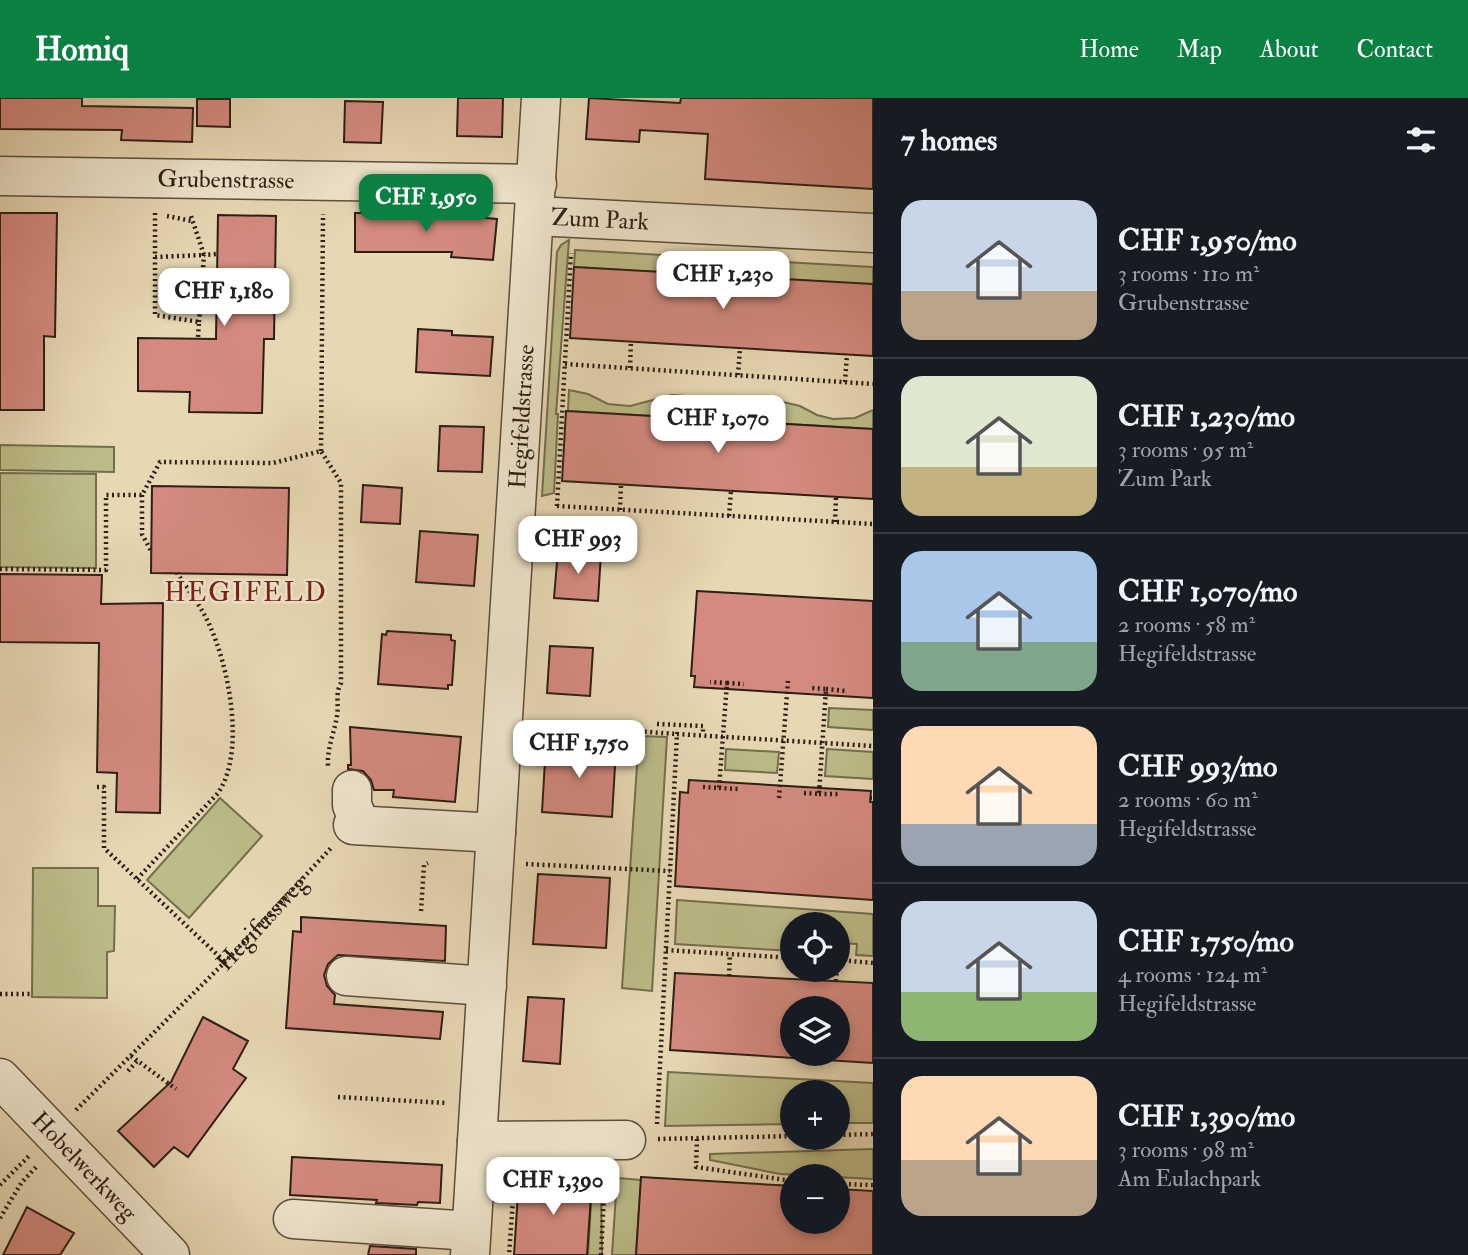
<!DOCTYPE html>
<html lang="en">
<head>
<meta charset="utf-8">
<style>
	body { margin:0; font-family:"IM FELL Double Pica",serif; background:#242831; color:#f1f3f6; height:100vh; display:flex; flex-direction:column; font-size:26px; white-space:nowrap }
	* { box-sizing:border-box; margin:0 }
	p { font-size:23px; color:#9ea1a6 }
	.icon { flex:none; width:38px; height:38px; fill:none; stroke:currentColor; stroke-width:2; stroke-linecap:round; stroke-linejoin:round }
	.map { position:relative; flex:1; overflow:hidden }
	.sheet { display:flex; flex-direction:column; background:#171b24; width:595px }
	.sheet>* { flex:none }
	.tools { position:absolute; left:780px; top:814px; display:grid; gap:14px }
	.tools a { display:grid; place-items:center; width:70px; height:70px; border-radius:50%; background:#171b24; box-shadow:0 4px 10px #0003; font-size:35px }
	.price { position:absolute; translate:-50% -60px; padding:0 16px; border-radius:14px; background:#fff; color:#222; font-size:23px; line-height:46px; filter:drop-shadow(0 2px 4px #0008) }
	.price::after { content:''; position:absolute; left:50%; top:42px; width:21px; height:16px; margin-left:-10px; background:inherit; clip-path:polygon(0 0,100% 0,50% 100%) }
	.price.selected { background:#0b8043; color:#fff }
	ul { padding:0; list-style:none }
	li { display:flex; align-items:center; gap:21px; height:175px; padding:0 28px }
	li+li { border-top:2px solid #363941 }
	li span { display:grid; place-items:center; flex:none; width:196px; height:140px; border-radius:21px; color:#555 }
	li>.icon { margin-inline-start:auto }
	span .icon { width:84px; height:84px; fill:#fffc; stroke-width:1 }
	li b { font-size:30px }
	h2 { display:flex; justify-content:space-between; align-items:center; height:84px; padding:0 28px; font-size:30px }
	header { display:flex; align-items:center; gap:42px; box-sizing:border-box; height:98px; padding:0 35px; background:#0b8043; color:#fff }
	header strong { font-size:33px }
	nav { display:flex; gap:38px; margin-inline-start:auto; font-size:24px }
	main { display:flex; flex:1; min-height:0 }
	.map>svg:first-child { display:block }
	.green { fill:#bcbc88; stroke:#746e4e; stroke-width:2 }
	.building { fill:#d48a7f; stroke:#2c1f14; stroke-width:2; fill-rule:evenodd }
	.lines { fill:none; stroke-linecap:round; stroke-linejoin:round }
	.minor-casing { stroke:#5b4d3c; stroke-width:41 }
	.path { stroke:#2c1f14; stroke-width:4.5; stroke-dasharray:2 3.5; stroke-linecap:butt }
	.minor { stroke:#efe6ce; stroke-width:38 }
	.labels { text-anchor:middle; stroke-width:5; stroke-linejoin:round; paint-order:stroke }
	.street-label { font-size:24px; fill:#2c1f14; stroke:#efe6ce }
	.neighbourhood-label { font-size:26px; letter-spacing:2px; fill:#7a1f14; stroke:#efe6ce }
</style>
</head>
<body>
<header>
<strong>Homiq</strong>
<nav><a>Home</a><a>Map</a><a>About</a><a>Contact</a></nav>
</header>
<main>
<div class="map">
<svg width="873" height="1157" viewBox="0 0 873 1157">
	<rect width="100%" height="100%" fill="#e7d8b4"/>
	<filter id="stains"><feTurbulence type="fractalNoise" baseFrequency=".00286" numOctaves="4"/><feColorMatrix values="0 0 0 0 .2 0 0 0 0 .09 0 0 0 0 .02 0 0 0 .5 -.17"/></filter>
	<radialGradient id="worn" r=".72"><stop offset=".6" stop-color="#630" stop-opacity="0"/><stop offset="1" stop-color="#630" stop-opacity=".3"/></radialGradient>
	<path class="green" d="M569,142L556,316H558L554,395L542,398L557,154L561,147Z
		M575,152L873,169V187L574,169Z
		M569,292L588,296L608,306L630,308L672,297L685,298L709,309L732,315L779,303L800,308L817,317L833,321L855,320L873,312V331L568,313Z
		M0,347L114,349V374L0,372Z
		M0,375L96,376V470L0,469Z
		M829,610L873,612V632L828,629Z
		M639,638L667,639L652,893L622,890Z
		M726,651L779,654L777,675L725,672Z
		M827,651L873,654V681L825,678Z
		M220,700L262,738L189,820L147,782Z
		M33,770H98V808H115L114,853L107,854V900L32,899Z
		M677,802L873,816V858L856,857L857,846L838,845V826H793V853L675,846Z
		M668,974L873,985V1025H838V994H793V1026L665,1028Z
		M873,1051V1081L780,1076L710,1062V1056Z
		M617,1080L641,1082L636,1157H612Z
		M592,1089L601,1090L602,1157H588Z"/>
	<path class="building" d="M0,0H82V8L193,10L192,44L121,42L122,32L0,31Z
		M458,0H503L502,39L457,38Z
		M589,0L680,5L681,0H873V91L705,81L708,36L640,32L639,44L586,41Z
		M197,1H230V29L197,28Z
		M345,3L383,4L381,45L344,44Z
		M0,115H57L55,239L44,238V312H0Z
		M355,115H426L497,121L493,162L451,159L452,154H355Z
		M218,117L276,118L274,241H264L262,315L189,314L190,294L138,293V240L216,241Z
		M574,169L873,186V258L570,240Z
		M418,231L452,233V237L493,239L490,278L416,274Z
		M566,313L873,331V401L562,383Z
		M440,328L484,329L482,374L438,373Z
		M363,387L402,390L400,426L361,424Z
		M152,388L289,390L287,477L151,475Z
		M420,433L478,437L474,488L416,484Z
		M558,452L601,455L598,503L554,500Z
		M0,476L102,477L101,506L163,505L160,715L116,714L117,675L97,674L99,545L0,544Z
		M697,493L873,503V600L694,589L695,578H691Z
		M387,533L451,537V542L455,543L452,587H448V591L378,586L382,536L386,537Z
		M550,548L593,550L590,598L547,595Z
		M350,629L461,639L455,704L393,699L394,692H374L371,682L363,673L348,671V667H351Z
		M546,646L616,651L612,719L542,714Z
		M689,682L871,693L870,704H873V802L675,788L680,694L688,695Z
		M538,776L610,780L606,850L533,846Z
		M301,819L446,828L445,863L338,857L328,866L324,877L327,888L335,897L334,906L443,914L440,941L286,930L293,833L301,834Z
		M675,875L873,885V965L670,952ZM793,910H838V956H793Z
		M528,899L564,901L560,966L523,963Z
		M203,919L248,943L233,971L246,980L188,1059L174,1049L154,1069L118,1033L171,984Z
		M292,1059L442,1067L440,1105L418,1104L417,1107L376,1105L377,1102L290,1097Z
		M519,1079L592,1083L587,1157H514Z
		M641,1079L793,1088V1124H838V1091L873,1093V1157H636Z
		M27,1109L74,1135L60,1157H3Z
		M370,1148L416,1151V1157H368Z"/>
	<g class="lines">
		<defs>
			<g id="minor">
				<path id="s2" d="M0,78L537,86"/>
				<path id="s3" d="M535,118L873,135"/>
				<path d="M352,692V707L360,727"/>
				<path d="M353,727L496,735"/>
				<path d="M346,878L487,888"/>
				<path id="s4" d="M0,980L170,1157"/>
				<path d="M477,1043L626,1042"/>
				<path d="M293,1121L471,1133"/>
				<path id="s5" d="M470,1157L541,0"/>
			</g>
		</defs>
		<use href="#minor" class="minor-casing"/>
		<g class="path">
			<path d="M155,115V217L199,224L198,240"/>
			<path d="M167,118L192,123"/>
			<path d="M155,159L204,157L190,115"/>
			<path d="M199,224L204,157L217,156"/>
			<path d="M565,266L873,286"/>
			<path d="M630,270L631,243"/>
			<path d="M738,277L740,250"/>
			<path d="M845,284L847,256"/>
			<path d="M321,353L323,116"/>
			<path d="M142,397V436L151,453"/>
			<path d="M557,408L873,426"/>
			<path d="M557,408L571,155"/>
			<path d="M620,412L621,387"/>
			<path d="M729,418L731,393"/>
			<path d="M835,424L836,399"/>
			<path d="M0,471L106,472V397H142L160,364L273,365L321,353L341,385V585C335,595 339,607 337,618C334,636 327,650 328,668"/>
			<path d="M727,585L744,586"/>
			<path d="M826,591L846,593"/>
			<path d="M535,626L677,636"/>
			<path d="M657,626L703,628V637"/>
			<path d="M555,646L556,627"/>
			<path d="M97,689H104V750L225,864"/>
			<path d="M703,689L719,690L727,585L710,584"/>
			<path d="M719,690L739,691"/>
			<path d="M804,695L819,696L826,591L811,590"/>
			<path d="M819,696H839"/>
			<path d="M779,700L788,583"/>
			<path d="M870,700H873"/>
			<path d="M526,766L670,773"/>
			<path d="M137,781L218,695C246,654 229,569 209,526C201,508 188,492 177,475"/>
			<path d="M421,813L424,767L428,765"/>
			<path d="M666,852L793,860"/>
			<path d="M838,862L873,865"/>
			<path d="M729,878L730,856"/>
			<path d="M836,883L837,872"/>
			<path d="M0,896H32"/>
			<path d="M131,958L176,991"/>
			<path d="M128,973L137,963"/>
			<path d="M338,999L447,1005"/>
			<path id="s1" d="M76,1012L225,864L331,750"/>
			<path d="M657,1026L677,636L873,648"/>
			<path d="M838,1037L873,1036"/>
			<path d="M658,1041L793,1038"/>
			<path d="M697,1041L696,1069L793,1083"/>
			<path d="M508,1084L514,1088L509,1157"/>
			<path d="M838,1086L873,1087"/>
			<path d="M0,1087L29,1058"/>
			<path d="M0,1120L22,1084L38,1067"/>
			<path d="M601,1157L605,1074"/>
		</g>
		<use href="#minor" class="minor"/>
	</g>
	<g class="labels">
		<g class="street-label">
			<text dy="8" stroke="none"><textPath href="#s2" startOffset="226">Grubenstrasse</textPath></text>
			<text dy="8" stroke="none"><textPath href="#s3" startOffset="65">Zum Park</textPath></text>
			<text dy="8" stroke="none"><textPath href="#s5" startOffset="840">Hegifeldstrasse</textPath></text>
			<text dy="8" stroke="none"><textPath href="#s1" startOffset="264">Hegifussweg</textPath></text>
			<text dy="8" stroke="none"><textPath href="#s4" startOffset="122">Hobelwerkweg</textPath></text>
		</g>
		<g class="neighbourhood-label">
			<text x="246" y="503">HEGIFELD</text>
		</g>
	</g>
	<rect width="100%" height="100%" filter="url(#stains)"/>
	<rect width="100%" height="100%" fill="url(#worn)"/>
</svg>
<div class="tools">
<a><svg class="icon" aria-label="locate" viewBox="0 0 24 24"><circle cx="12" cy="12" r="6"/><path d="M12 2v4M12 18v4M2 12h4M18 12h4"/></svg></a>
<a><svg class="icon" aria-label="layers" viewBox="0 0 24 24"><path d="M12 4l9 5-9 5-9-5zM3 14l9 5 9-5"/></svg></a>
<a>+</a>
<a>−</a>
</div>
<b class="price selected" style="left:426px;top:136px">CHF 1,950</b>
<b class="price" style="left:723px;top:213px">CHF 1,230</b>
<b class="price" style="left:224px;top:230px">CHF 1,180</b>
<b class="price" style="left:718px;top:357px">CHF 1,070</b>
<b class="price" style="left:578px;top:478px">CHF 993</b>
<b class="price" style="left:579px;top:682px">CHF 1,750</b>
<b class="price" style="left:553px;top:1119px">CHF 1,390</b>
</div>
<section class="sheet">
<h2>7 homes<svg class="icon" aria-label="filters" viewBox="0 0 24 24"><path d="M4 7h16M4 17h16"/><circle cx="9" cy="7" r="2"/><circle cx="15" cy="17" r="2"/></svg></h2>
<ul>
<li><span style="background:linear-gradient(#c9d6e8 65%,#b9a48a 0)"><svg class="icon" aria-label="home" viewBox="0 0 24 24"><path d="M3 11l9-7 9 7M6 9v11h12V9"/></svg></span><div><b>CHF 1,950/mo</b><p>3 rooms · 110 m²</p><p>Grubenstrasse</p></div></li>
<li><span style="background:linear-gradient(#dfe7d0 65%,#c2b280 0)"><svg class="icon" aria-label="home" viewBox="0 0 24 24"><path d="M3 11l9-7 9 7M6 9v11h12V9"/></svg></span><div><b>CHF 1,230/mo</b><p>3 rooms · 95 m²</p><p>Zum Park</p></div></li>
<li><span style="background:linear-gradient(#a9c7e8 65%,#7fa58c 0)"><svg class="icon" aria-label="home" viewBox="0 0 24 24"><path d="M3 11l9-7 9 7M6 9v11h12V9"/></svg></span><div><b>CHF 1,070/mo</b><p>2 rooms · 58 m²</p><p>Hegifeldstrasse</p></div></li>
<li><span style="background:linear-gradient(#ffd9b3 70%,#9aa5b1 0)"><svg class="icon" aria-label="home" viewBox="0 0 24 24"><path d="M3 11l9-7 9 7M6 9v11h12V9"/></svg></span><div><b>CHF 993/mo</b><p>2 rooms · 60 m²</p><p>Hegifeldstrasse</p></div></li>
<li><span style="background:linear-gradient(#c9d6e8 65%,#8fb573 0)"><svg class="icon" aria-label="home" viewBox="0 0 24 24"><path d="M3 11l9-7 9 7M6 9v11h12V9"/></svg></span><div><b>CHF 1,750/mo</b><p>4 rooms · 124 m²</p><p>Hegifeldstrasse</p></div></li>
<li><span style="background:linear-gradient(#ffd9b3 60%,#b9a48a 0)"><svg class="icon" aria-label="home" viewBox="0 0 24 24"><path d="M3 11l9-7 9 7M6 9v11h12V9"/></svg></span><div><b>CHF 1,390/mo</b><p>3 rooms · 98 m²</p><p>Am Eulachpark</p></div></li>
</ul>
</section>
</main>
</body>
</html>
